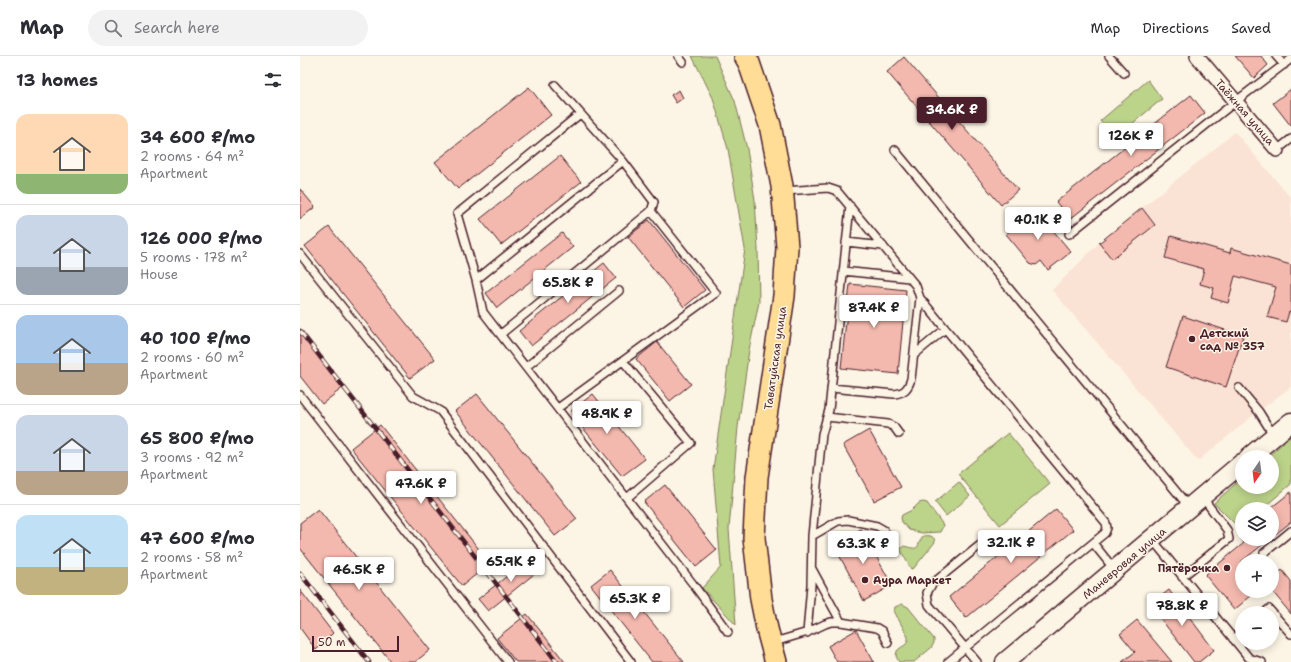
<!DOCTYPE html>
<html lang="en">
<head>
<meta charset="utf-8">
<style>
	body { margin:0; font-family:"Shantell Sans",sans-serif; background:#f2f2f3; color:#2b2b33; height:100vh; display:flex; flex-direction:column; font-size:15px; white-space:nowrap }
	* { box-sizing:border-box; margin:0 }
	p { font-size:13px; color:#7c7c81 }
	.icon { flex:none; width:22px; height:22px; fill:none; stroke:currentColor; stroke-width:2; stroke-linecap:round; stroke-linejoin:round }
	.map { position:relative; flex:1; overflow:hidden }
	.details { display:flex; flex-direction:column; background:#fff; width:300px }
	.details>* { flex:none }
	.needle { width:26px; rotate:194deg }
	.buttons { position:absolute; left:935px; top:394px; display:grid; gap:8px }
	.buttons a { display:grid; place-items:center; width:44px; height:44px; border-radius:50%; background:#fff; box-shadow:0 2px 10px #0003; font-size:20px }
	.scale { position:absolute; left:12px; bottom:10px; width:87px; box-sizing:border-box; padding-left:4px; border:2px solid #4a1f2b; border-top:0; font-size:11px; line-height:14px; white-space:nowrap; color:#4a1f2b; -webkit-text-stroke:3px #fcf5e5; paint-order:stroke }
	.price { position:absolute; translate:-50% -34px; padding:0 9px; border-radius:4px; background:#fff; color:#222; font-size:13px; line-height:26px; filter:drop-shadow(0 1px 2px #0008) }
	.price::after { content:''; position:absolute; left:50%; top:24px; width:12px; height:9px; margin-left:-6px; background:inherit; clip-path:polygon(0 0,100% 0,50% 100%) }
	.price.on { background:#4a1f2b; color:#fff }
	ul { padding:0; list-style:none }
	li { display:flex; align-items:center; gap:12px; height:100px; padding:0 16px }
	li+li { border-top:1px solid #e1e1e2 }
	li span { display:grid; place-items:center; flex:none; width:112px; height:80px; border-radius:12px; color:#555 }
	li>.icon { margin-inline-start:auto }
	span .icon { width:48px; height:48px; fill:#fffc; stroke-width:1 }
	li b { font-size:17px }
	h2 { display:flex; justify-content:space-between; align-items:center; height:48px; padding:0 16px; font-size:17px }
	header { display:flex; align-items:center; gap:24px; box-sizing:border-box; height:56px; padding:0 20px; background:#fff; border-bottom:1px solid #e1e1e2 }
	header strong { font-size:19px }
	nav { display:flex; gap:22px; margin-inline-start:auto; font-size:14px }
	.search { width:280px; height:36px; background:#f2f2f3; display:flex; align-items:center; gap:10px; box-sizing:border-box; padding:0 14px; border-radius:22px; color:#7c7c81; font-size:15px }
	main { display:flex; flex:1; min-height:0 }
	.map>svg:first-child { display:block }
	.built { fill:#fae3d4 }
	.green { fill:#bcd38a; stroke:#83795a }
	.building { fill:#f4b9ae; stroke:#4a1f2b }
	.lines { fill:none; stroke-linecap:round; stroke-linejoin:round }
	.lane-casing { stroke:#4a1f2b; stroke-width:10 }
	.street-casing { stroke:#4a1f2b; stroke-width:16 }
	.secondary-casing { stroke:#4a1f2b; stroke-width:21 }
	.primary-casing { stroke:#4a1f2b; stroke-width:24 }
	.lane { stroke:#fcf5e5; stroke-width:7 }
	.street { stroke:#fcf5e5; stroke-width:13 }
	.secondary { stroke:#fcf5e5; stroke-width:18 }
	.primary { stroke:#ffdd96; stroke-width:21 }
	.rail-casing { stroke:#4a1f2b; stroke-width:4.5 }
	.rail { stroke:#fcf5e5; stroke-width:3; stroke-dasharray:9; stroke-linecap:butt }
	.poi-dot { fill:#4a1f2b; stroke:#fcf5e5; stroke-width:1.5 }
	.labels { text-anchor:middle; stroke-width:3; stroke-linejoin:round; paint-order:stroke }
	.street-label { font-size:11px; fill:#4a1f2b; stroke:#fcf5e5 }
	.poi-label { font-size:11px; font-weight:bold; fill:#4a1f2b; stroke:#fcf5e5; text-anchor:start }
</style>
</head>
<body>
<header>
<strong>Map</strong>
<div class="search"><svg class="icon" aria-label="search" viewBox="0 0 24 24"><circle cx="10" cy="10" r="6"/><path d="M15 15l6 6"/></svg>Search here</div>
<nav><a>Map</a><a>Directions</a><a>Saved</a></nav>
</header>
<main>
<section class="details">
<h2>13 homes<svg class="icon" aria-label="filters" viewBox="0 0 24 24"><path d="M4 7h16M4 17h16"/><circle cx="9" cy="7" r="2"/><circle cx="15" cy="17" r="2"/></svg></h2>
<ul>
<li><span style="background:linear-gradient(#ffd9b3 75%,#8fb573 0)"><svg class="icon" aria-label="home" viewBox="0 0 24 24"><path d="M3 11l9-7 9 7M6 9v11h12V9"/></svg></span><div><b>34 600 ₽/mo</b><p>2 rooms · 64 m²</p><p>Apartment</p></div></li>
<li><span style="background:linear-gradient(#c9d6e8 65%,#9aa5b1 0)"><svg class="icon" aria-label="home" viewBox="0 0 24 24"><path d="M3 11l9-7 9 7M6 9v11h12V9"/></svg></span><div><b>126 000 ₽/mo</b><p>5 rooms · 178 m²</p><p>House</p></div></li>
<li><span style="background:linear-gradient(#a9c7e8 60%,#b9a48a 0)"><svg class="icon" aria-label="home" viewBox="0 0 24 24"><path d="M3 11l9-7 9 7M6 9v11h12V9"/></svg></span><div><b>40 100 ₽/mo</b><p>2 rooms · 60 m²</p><p>Apartment</p></div></li>
<li><span style="background:linear-gradient(#c9d6e8 70%,#b9a48a 0)"><svg class="icon" aria-label="home" viewBox="0 0 24 24"><path d="M3 11l9-7 9 7M6 9v11h12V9"/></svg></span><div><b>65 800 ₽/mo</b><p>3 rooms · 92 m²</p><p>Apartment</p></div></li>
<li><span style="background:linear-gradient(#bfe0f5 65%,#c2b280 0)"><svg class="icon" aria-label="home" viewBox="0 0 24 24"><path d="M3 11l9-7 9 7M6 9v11h12V9"/></svg></span><div><b>47 600 ₽/mo</b><p>2 rooms · 58 m²</p><p>Apartment</p></div></li>
</ul>
</section>
<div class="map">
<svg width="991" height="606" viewBox="0 0 991 606">
	<rect width="100%" height="100%" fill="#fcf5e5"/>
	<filter id="ink" filterUnits="userSpaceOnUse"><feTurbulence type="fractalNoise" baseFrequency=".025" numOctaves="2"/><feDisplacementMap in="SourceGraphic" scale="8" xChannelSelector="R" yChannelSelector="G"/><feConvolveMatrix kernelMatrix="1 2 1 2 8 2 1 2 1" color-interpolation-filters="sRGB"/></filter>
	<g filter="url(#ink)">
		<path class="built" d="M935,76L991,142V331L955,358L898,405L752,234L799,187Z"/>
		<path class="green" d="M392,0H415L435,45L447,93L455,144L458,193L459,246L449,294L438,371L429,473L436,569L402,532L421,511L413,413L445,193L428,93L413,42Z
			M848,24L862,43L815,82L800,65Z
			M708,377L750,428L700,469L658,418Z
			M991,380V428L962,453H942V470L939,472L914,447L942,422V431H972V401H967Z
			M659,426L670,440L646,460L635,446Z
			M623,446L627,447L641,466L643,470L640,476L622,477L609,474L602,466L601,462L602,459L612,454L619,447Z
			M623,480C629,479 635,480 635,486L614,512L611,513L600,493L604,490C622,495 615,491 623,480Z
			M602,548L608,551L634,583V587L631,592L614,606H599L596,600L597,595C602,589 609,590 608,581L594,555L595,551Z"/>
		<path class="building" d="M935,0H961L968,9L954,22Z
			M604,1L718,134L701,149L587,16Z
			M229,31L251,59L158,133L135,106Z
			M991,33V70L973,47Z
			M379,34L383,42L376,47L371,39Z
			M891,39L905,57L770,163L756,146Z
			M260,100L281,126L201,189L180,163Z
			M0,133L15,151L0,163Z
			M842,152L855,169L812,203L799,187Z
			M736,154L771,196L748,214L741,205L736,209L730,207L706,178Z
			M349,164L405,234L384,251L328,181Z
			M29,171L135,303L110,322L5,190Z
			M262,177L273,191L197,252L186,237Z
			M871,180L930,197L931,192L991,209V257L989,256L986,266L967,261L976,231L935,220L928,247L911,242L914,232L900,228L904,213L865,202Z
			M304,207L316,222L231,290L219,275Z
			M550,228L606,234L598,318L541,312Z
			M883,260L943,280L926,331L866,311Z
			M0,274L45,330L22,348L0,320Z
			M357,286L391,328L370,345L336,303Z
			M177,338L277,463L255,480L155,355Z
			M293,338L345,403L322,420L270,356Z
			M80,369L190,507L162,530L51,392Z
			M569,374L601,431L574,445L543,389Z
			M365,429L417,494L396,511L344,446Z
			M991,436V466L972,481V451Z
			M18,453L130,594L115,606H91L0,492V467Z
			M756,453L773,474L666,562L649,541Z
			M561,473L592,529L564,545L533,488Z
			M941,483H970L942,505V535H957L934,554L905,519L944,487Z
			M235,498L244,510L188,555L178,543Z
			M310,514L384,606H352L291,529Z
			M982,514L991,525V558L972,535V523Z
			M0,534L33,577L16,594L0,572Z
			M869,534L914,594L899,606H894L850,549Z
			M227,558L265,606H216L197,582Z
			M837,564L872,606H822L835,596L820,578Z
			M556,574L574,606H537L528,590Z"/>
		<g class="lines">
			<defs>
				<path id="lane" d="M378,0L383,6
					M809,0L824,17
					M976,0L984,9
					M255,29L323,105L354,146L351,155L416,237L258,352
					M280,58L157,158L176,224L183,256L393,528L428,576
					M595,94L889,451
					M977,94L991,83
					M484,135L528,132L537,135L616,230L620,242L611,323C608,333 604,337 594,338L531,332
					M769,178L935,46L991,3
					M546,186L583,190
					M0,198L113,340L140,355L331,606
					M543,215L609,222
					M176,224L323,105
					M620,242L806,467L807,472L805,477L648,606
					M201,278L351,155
					M614,299L645,273
					M323,305L391,387L327,442
					M226,311L319,235
					M939,332L959,356L974,380
					M0,339L208,606
					M527,361L588,368L594,371L599,378
					M512,480L538,465L548,464L577,470L584,474L589,484
					M852,483L949,602L962,606
					M793,487L814,513
					M964,497L991,475
					M512,513L541,566
					M882,521L929,483L927,474L903,442
					M964,557L969,553L991,578
					M507,577L511,529L512,480L522,378L529,354L550,150
					M933,583L942,575
					M471,587L508,576L525,568L531,566H541L577,572L582,575L588,587
					M677,606L629,549L627,537L632,528L690,481"/>
				<path id="street" d="M897,0L977,94"/>
				<path id="secondary" d="M949,401L991,366
					M705,606L942,407"/>
				<path id="primary" d="M445,0L449,7L470,69L482,130L487,191L484,240L457,421L454,482L461,543L467,573L476,606"/>
			</defs>
			<use href="#lane" class="lane-casing"/>
			<use href="#street" class="street-casing"/>
			<use href="#secondary" class="secondary-casing"/>
			<use href="#primary" class="primary-casing"/>
			<use href="#lane" class="lane"/>
			<use href="#street" class="street"/>
			<use href="#secondary" class="secondary"/>
			<use href="#primary" class="primary"/>
			<defs>
				<path id="rail" d="M0,275L257,606
					M0,517L69,606"/>
			</defs>
			<use href="#rail" class="rail-casing"/>
			<use href="#rail" class="rail"/>
		</g>
	</g>
	<g class="poi-dot">
		<circle cx="892" cy="283" r="4"/>
		<circle cx="927" cy="512" r="4"/>
		<circle cx="565" cy="524" r="4"/>
	</g>
	<g class="labels">
		<g class="street-label">
			<text transform="translate(945 56) rotate(49)" y="4">Таёжная улица</text>
			<text transform="translate(475 302) rotate(-82)" y="4">Таватуйская улица</text>
			<text transform="translate(824 507) rotate(-40)" y="4">Маневровая улица</text>
		</g>
		<g class="poi-label">
			<text x="900" y="281">Детский<tspan x="900" dy="13">сад № 357</tspan></text>
			<text x="919" y="516" text-anchor="end">Пятёрочка</text>
			<text x="573" y="528">Аура Маркет</text>
		</g>
	</g>
</svg>
<div class="buttons">
<a><svg class="needle" viewBox="-14 -14 28 28"><path d="M0-13l5 13h-10z" fill="#e53935"/><path d="M0 13l5-13h-10z" fill="#7c7c81"/></svg></a>
<a><svg class="icon" aria-label="layers" viewBox="0 0 24 24"><path d="M12 4l9 5-9 5-9-5zM3 14l9 5 9-5"/></svg></a>
<a>+</a>
<a>−</a>
</div>
<div class="scale">50 m</div>
<b class="price on" style="left:652px;top:75px">34.6K ₽</b>
<b class="price" style="left:831px;top:101px">126K ₽</b>
<b class="price" style="left:738px;top:185px">40.1K ₽</b>
<b class="price" style="left:268px;top:248px">65.8K ₽</b>
<b class="price" style="left:574px;top:273px">87.4K ₽</b>
<b class="price" style="left:307px;top:379px">48.9K ₽</b>
<b class="price" style="left:121px;top:449px">47.6K ₽</b>
<b class="price" style="left:711px;top:508px">32.1K ₽</b>
<b class="price" style="left:563px;top:509px">63.3K ₽</b>
<b class="price" style="left:211px;top:527px">65.9K ₽</b>
<b class="price" style="left:59px;top:535px">46.5K ₽</b>
<b class="price" style="left:335px;top:564px">65.3K ₽</b>
<b class="price" style="left:882px;top:571px">78.8K ₽</b>
</div>
</main>
</body>
</html>
